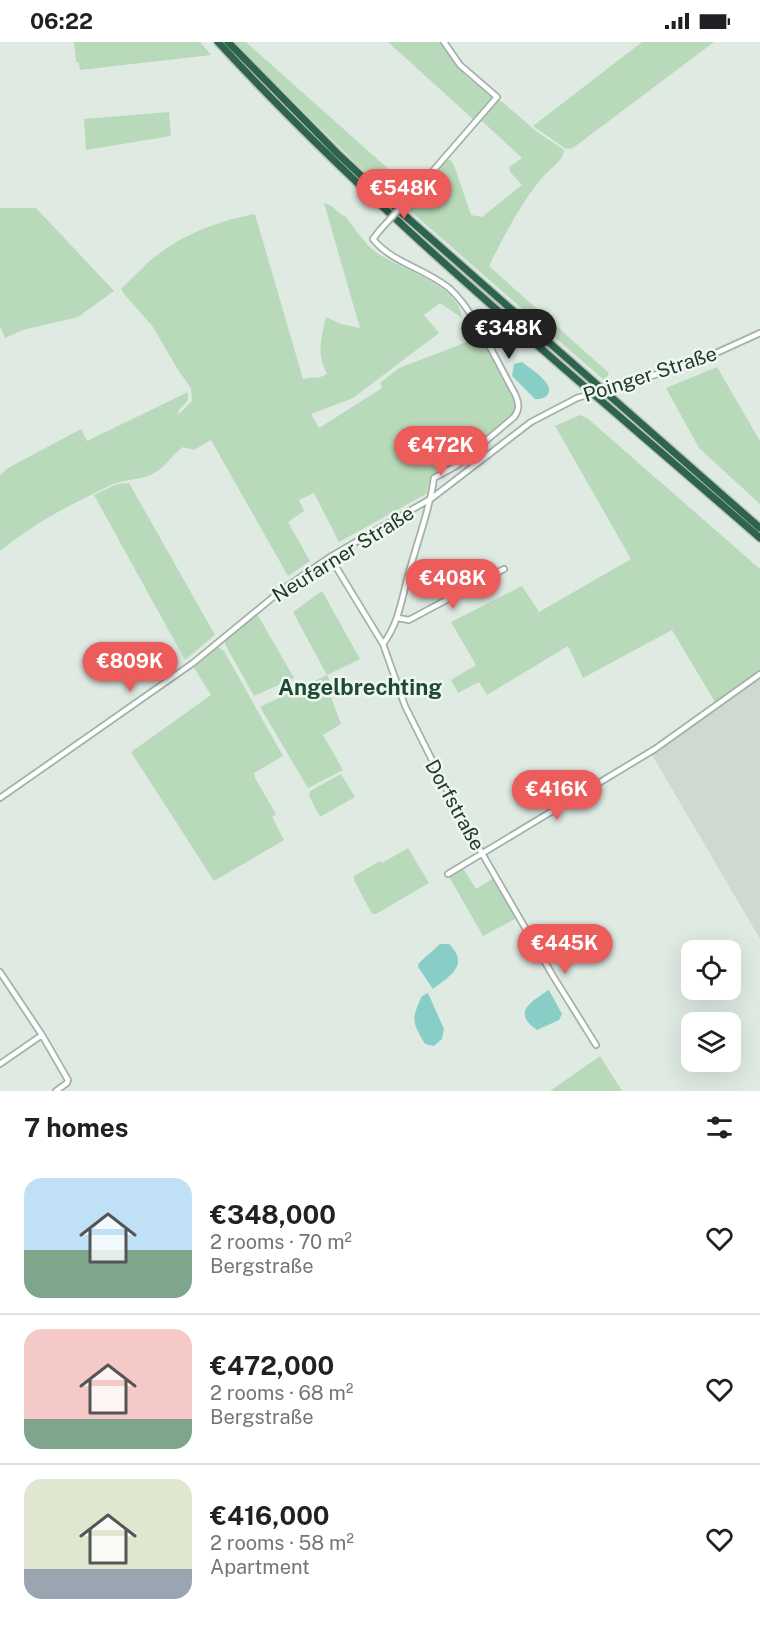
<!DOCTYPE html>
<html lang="en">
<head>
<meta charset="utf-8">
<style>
	body { margin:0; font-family:"Public Sans",sans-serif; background:#f2f2f2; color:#202124; height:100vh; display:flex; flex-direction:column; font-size:22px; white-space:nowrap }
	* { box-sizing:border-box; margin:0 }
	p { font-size:20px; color:#757577 }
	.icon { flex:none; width:33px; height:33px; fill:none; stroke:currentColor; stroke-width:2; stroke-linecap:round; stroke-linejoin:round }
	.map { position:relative; height:1049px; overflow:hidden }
	.details { display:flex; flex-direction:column; background:#fff; flex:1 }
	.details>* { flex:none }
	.controls { position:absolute; left:681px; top:898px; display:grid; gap:12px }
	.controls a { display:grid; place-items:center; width:60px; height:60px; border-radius:12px; background:#fff; box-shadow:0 6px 24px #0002; font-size:30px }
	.price { position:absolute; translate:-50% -51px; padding:0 14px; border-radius:21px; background:#ec5c5b; color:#fff; font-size:20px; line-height:39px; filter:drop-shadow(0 2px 3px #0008) }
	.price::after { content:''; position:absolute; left:50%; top:36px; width:18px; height:14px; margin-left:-9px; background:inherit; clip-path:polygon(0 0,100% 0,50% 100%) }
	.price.current { background:#222; color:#fff }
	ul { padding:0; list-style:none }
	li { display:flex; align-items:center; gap:18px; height:150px; padding:0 24px }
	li+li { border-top:2px solid #e0e0e0 }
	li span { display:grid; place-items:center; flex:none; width:168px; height:120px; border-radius:18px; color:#555 }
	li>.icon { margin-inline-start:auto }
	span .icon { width:72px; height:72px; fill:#fffc; stroke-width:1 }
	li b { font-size:26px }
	h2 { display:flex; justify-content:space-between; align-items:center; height:72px; padding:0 24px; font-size:26px }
	.status { display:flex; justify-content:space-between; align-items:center; height:42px; padding:0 30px; background:#fff; direction:ltr }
	.status svg { height:16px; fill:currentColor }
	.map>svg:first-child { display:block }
	.built { fill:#cedad1 }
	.green { fill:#b9daba }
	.water { fill:#89cdc7 }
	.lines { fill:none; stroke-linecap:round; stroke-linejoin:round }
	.minor-casing { stroke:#a2b1a9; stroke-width:8 }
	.highway-casing { stroke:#bcc4c0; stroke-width:10 }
	.minor { stroke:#fff; stroke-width:4.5 }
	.highway { stroke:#2e644c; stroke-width:7 }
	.minor-bridge-casing { stroke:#a2b1a9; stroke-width:8; stroke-linecap:butt }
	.minor-bridge { stroke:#fff; stroke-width:4.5 }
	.labels { text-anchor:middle; stroke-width:5; stroke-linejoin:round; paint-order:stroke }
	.street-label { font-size:20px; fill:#21392d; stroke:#eff7f1 }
	.quarter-label { font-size:22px; font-weight:bold; fill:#1e4a35; stroke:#eff7f1 }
</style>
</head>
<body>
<div class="status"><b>06:22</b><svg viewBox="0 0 49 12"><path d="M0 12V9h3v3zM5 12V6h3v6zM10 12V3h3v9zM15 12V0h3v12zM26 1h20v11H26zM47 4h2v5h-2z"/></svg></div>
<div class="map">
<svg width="760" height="1049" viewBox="0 0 760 1049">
	<rect width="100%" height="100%" fill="#dfeae3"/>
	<path class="built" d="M760,637V897L651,711Z"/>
	<path class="green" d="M74,0H200L211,13L80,28L79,21L76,20Z
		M234,0H246L412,148L398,162L318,84Z
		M388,0H442L466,34L490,53L493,58L474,78Z
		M642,0H714L573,106L566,107L533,84Z
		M497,58L501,59L536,89L564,108C563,120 549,127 542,136C520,162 504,194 489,224L609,331L605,339L407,166L419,151L418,149L445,118H450L454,123L471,173L482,175L522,143L510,130L509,125L522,116L482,79L479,80Z
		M169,70L171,94L86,108L84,77Z
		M324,161C337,165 336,171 345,174C354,185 362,198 372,207C395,227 460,241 462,276L440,261L424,273L439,291L353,356L311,372L319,386L382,346L380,341L399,326L480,295L515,355V366L512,373L454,421L435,431L431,436L426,452L339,500L314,451L299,458L304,469L288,480L310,519L288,534L211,398L194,408L183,405C172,412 168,423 156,430C143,438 130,437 116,441C108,444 99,449 91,453C59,468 27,487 0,509V433L8,426L81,387L87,399L188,350V358L179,368L178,373L192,359L191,346L178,328L153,285L125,253L121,247C133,236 143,224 156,214C183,192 221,178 255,172L303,337C314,334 316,338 327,332C316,310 321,299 326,275L341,282L360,286Z
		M0,166H36L114,249L78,275L23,288L5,296L0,284Z
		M717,325L760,399V462L699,406L666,346Z
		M580,373L587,376L760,527V628L715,660L672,588L583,636L568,604L487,653L479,640L458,651L451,638L476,623L451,580L522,544L539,570L631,517L555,384Z
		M129,441L215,593L185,618L94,453L117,442Z
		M322,549L360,617L327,633L331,642V655L341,682L323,693L343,728L308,746L260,665L327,633L293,570Z
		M256,570L294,636L254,654L225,602L226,596Z
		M217,604L224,609L283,714L254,731L255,736L276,772L272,775L284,798L214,839L131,710L211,653L193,624Z
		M341,732L355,755L320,775L309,754L310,749Z
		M408,806L429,841L376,872H372L354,838V834L380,819L382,821Z
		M462,825L476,847L494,836L517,876L483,894L448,833Z
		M600,1014L622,1049H550Z"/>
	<path class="water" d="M522,320C529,326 555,341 548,352C545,357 539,357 535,357L512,334L514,322Z
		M440,902H449C470,923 450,934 433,947L418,925L419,921Z
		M549,948L562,972L559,978L537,988C511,970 532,959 549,948Z
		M428,951L444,987L442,997L434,1004L425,1002C412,980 411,977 422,954Z"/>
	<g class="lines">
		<defs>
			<path id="minor" d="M412,153L497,55L460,23L444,0
				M380,188L373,197C392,221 427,227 450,247C474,268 498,322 515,352C519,361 520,367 514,375L456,424L434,436C430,467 418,497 410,527C402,553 400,580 383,602
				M620,343L692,322L760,291
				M330,515L383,602L405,664L457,768L553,934L596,1003
				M398,576L409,578L504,527
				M0,756L193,621L283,547L330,515L432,456L531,380L577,356
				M448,832L655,707L760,632
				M0,930L42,993
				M0,1022L42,993L68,1038L67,1041L56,1049"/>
			<path id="highway" d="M218,0C384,180 576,335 760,496
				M228,0L337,111L386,157L760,486"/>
		</defs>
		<use href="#minor" class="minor-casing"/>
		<use href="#highway" class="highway-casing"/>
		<use href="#minor" class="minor"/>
		<use href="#highway" class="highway"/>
		<defs>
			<path id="minor-bridge" d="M380,188L412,153
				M577,356L620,343"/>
		</defs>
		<use href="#minor-bridge" class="minor-bridge-casing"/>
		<use href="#minor-bridge" class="minor-bridge"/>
	</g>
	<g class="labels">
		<g class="street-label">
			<text transform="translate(650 332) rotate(-18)" y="7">Poinger Straße</text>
			<text transform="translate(343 512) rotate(-32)" y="7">Neufarner Straße</text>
			<text transform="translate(455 763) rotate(61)" y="7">Dorfstraße</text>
		</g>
		<g class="quarter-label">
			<text x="360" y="653">Angelbrechting</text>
		</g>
	</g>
</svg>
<div class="controls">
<a><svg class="icon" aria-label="locate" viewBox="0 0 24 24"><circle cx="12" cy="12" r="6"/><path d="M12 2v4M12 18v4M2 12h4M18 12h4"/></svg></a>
<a><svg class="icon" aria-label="layers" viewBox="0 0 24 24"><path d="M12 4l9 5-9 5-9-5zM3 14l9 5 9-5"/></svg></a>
</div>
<b class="price" style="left:404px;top:178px">€548K</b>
<b class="price current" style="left:509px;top:318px">€348K</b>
<b class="price" style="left:441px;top:435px">€472K</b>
<b class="price" style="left:453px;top:568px">€408K</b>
<b class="price" style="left:130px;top:651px">€809K</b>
<b class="price" style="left:557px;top:779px">€416K</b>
<b class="price" style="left:565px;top:933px">€445K</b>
</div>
<section class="details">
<h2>7 homes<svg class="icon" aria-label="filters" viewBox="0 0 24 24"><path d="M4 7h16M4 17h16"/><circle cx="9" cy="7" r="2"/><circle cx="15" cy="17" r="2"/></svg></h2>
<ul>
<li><span style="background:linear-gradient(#bfe0f5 60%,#7fa58c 0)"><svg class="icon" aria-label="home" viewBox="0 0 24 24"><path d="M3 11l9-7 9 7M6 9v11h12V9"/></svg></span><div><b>€348,000</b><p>2 rooms · 70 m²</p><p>Bergstraße</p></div><svg class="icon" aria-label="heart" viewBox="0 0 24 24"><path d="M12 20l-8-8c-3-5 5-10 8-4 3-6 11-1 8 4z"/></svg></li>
<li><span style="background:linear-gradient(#f6c9c9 75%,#7fa58c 0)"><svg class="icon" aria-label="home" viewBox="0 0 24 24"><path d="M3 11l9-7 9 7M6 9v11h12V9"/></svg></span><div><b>€472,000</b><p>2 rooms · 68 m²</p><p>Bergstraße</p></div><svg class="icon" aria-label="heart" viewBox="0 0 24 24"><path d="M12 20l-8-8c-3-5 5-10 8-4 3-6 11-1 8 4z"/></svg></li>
<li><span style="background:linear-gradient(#dfe7d0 75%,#9aa5b1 0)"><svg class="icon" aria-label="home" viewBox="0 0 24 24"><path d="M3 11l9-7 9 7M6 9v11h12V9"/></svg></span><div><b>€416,000</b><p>2 rooms · 58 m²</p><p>Apartment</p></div><svg class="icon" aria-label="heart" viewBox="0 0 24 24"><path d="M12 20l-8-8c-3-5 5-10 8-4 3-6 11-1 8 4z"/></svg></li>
</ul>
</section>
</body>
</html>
